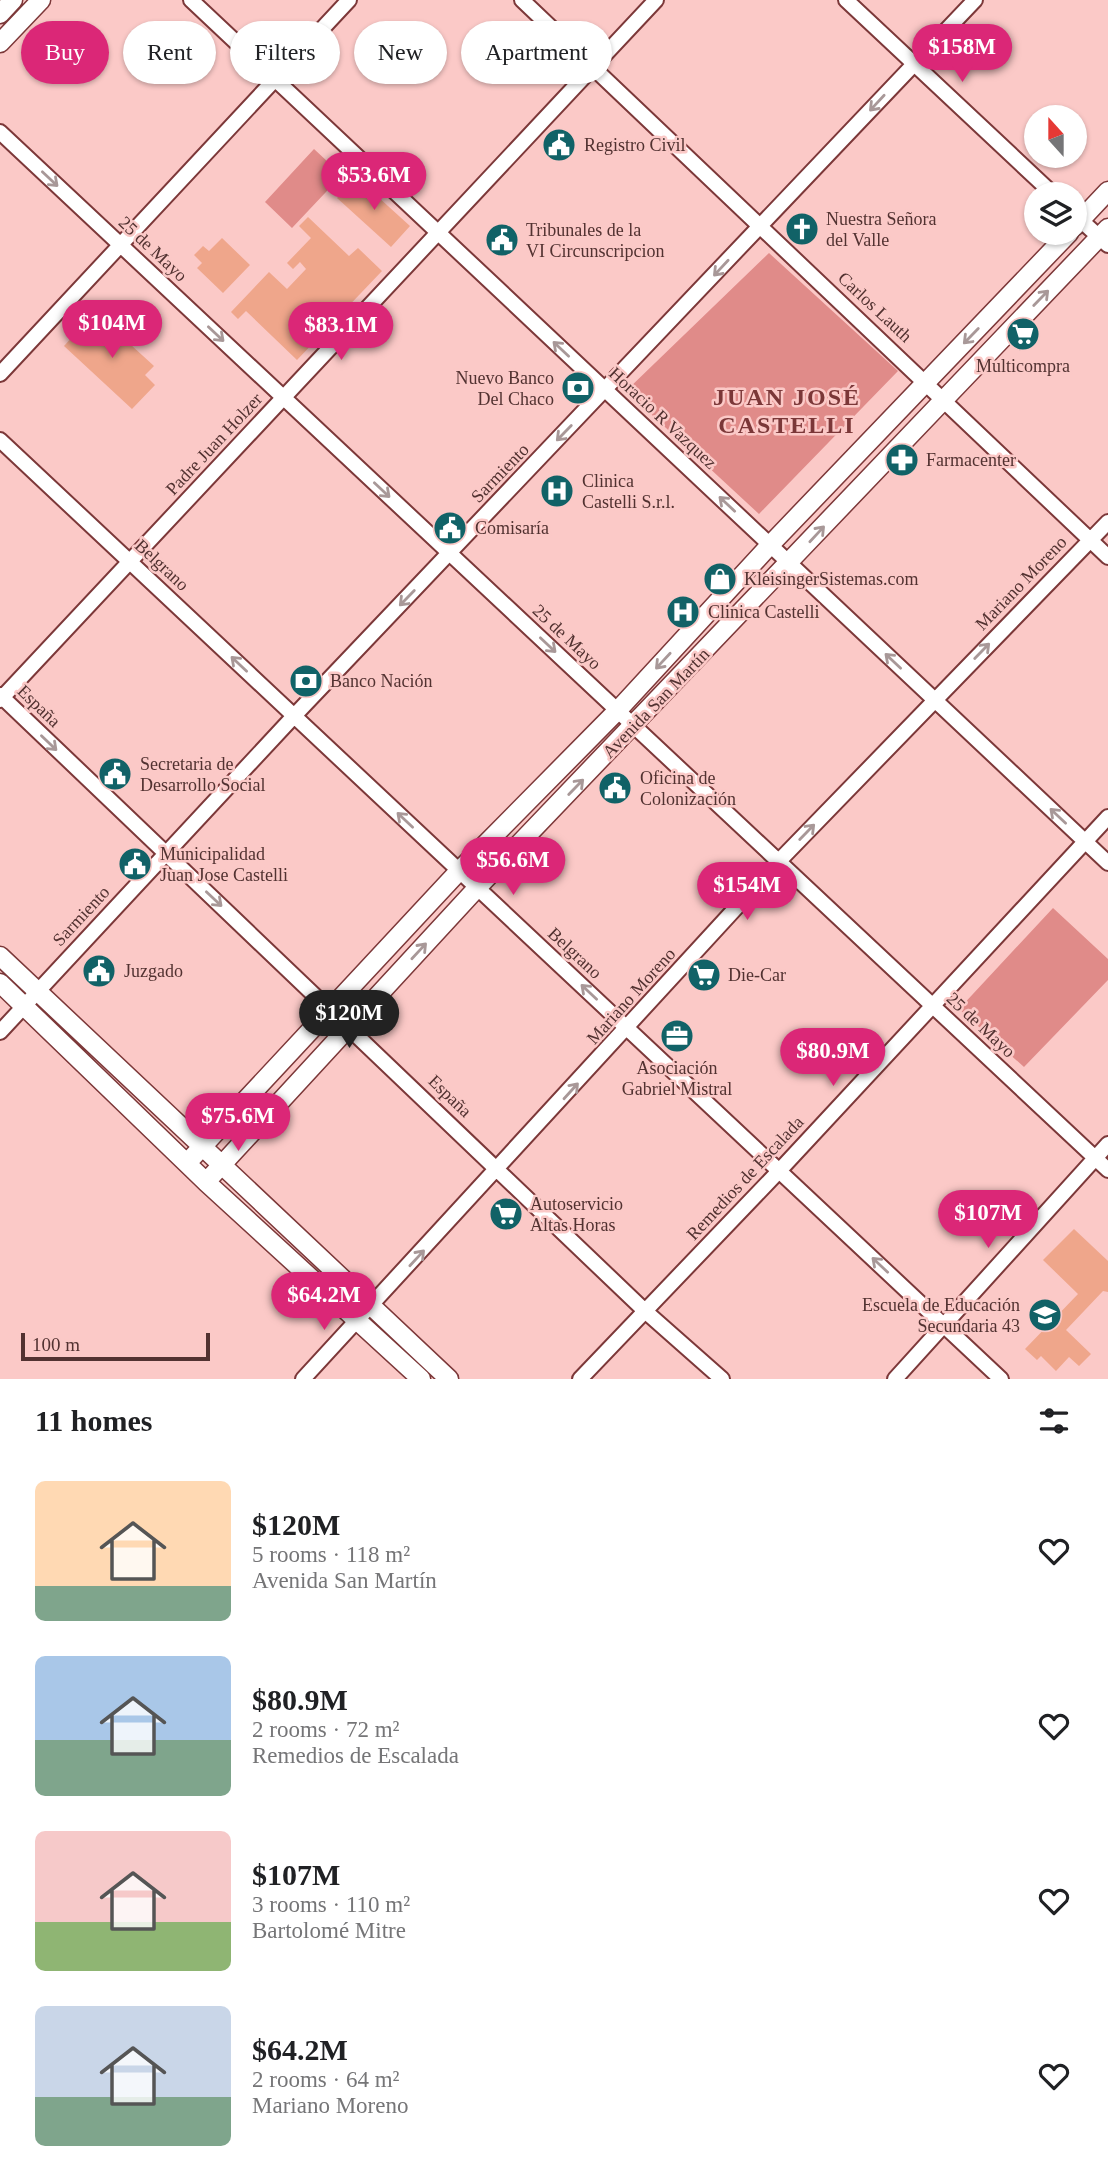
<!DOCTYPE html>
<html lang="en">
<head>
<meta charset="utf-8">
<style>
	body { margin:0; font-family:"Times New Roman",serif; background:#f6f6f6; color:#202124; height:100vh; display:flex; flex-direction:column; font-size:26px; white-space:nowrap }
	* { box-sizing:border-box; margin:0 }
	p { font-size:23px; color:#757577 }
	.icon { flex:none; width:38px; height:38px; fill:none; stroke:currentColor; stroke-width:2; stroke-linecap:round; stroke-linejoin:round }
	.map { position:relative; height:1379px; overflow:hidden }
	.side { display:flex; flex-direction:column; background:#fff; flex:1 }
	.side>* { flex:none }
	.top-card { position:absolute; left:21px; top:21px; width:700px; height:63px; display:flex; gap:14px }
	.needle { width:46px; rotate:339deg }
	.buttons { position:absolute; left:1024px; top:105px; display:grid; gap:14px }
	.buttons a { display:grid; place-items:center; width:63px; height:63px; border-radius:50%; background:#fff; box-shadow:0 2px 5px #0004; font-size:35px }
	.scale { position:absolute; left:21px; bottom:18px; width:189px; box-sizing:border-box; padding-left:7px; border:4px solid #523231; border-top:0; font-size:19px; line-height:24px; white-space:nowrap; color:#523231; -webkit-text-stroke:5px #fbc9c7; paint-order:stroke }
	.price { position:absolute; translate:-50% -60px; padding:0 16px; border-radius:24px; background:#db2777; color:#fff; font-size:23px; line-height:46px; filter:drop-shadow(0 2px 4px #0008) }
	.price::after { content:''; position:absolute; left:50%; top:42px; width:21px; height:16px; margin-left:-10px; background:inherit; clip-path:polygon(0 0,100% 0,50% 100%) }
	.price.current { background:#222; color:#fff }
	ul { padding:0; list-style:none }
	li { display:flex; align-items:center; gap:21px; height:175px; padding:0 35px }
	li span { display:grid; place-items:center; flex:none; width:196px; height:140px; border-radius:10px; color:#555 }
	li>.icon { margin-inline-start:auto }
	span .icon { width:84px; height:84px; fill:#fffc; stroke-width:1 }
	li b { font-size:30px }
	h2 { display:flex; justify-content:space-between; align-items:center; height:84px; padding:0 35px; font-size:30px }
	.chip { padding:0 24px; border-radius:32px; background:#fff; box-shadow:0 2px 5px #0004; font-size:24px; line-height:63px }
	.chip.current { background:#db2777; color:#fff }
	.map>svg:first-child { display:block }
	.green { fill:#e08b89 }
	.building { fill:#efa68b }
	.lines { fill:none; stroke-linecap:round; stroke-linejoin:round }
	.minor-casing { stroke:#7c3839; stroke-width:18 }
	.major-casing { stroke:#7c3839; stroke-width:21 }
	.minor { stroke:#fff; stroke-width:14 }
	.major { stroke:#fff; stroke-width:18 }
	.oneway { stroke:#a89898 }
	.labels { text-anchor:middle; stroke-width:5; stroke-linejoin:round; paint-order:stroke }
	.poi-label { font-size:18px; fill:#523231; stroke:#fbc9c7; text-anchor:start }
	.street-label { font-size:18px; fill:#523231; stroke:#fbc9c7 }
	.district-label { font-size:24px; font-weight:bold; letter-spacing:2px; fill:#7b3738; stroke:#fbc9c7 }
</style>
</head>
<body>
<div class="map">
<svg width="1108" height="1379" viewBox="0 0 1108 1379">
	<rect width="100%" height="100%" fill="#fbc9c7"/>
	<path class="green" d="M314,149L342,175L292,228L265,202Z
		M769,253L898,371L759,514L626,391Z
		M1053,908L1108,959V980L1024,1067L959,1009Z"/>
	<path class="building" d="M356,177L410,226L391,247L337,198Z
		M308,217L349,256L358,248L382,271L297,360L246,311L238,319L231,312L269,272L287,289L306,269L300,262L293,269L287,263L311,238L299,226Z
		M222,238L250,265L223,293L197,268L202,263L194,255L203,246L209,251Z
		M95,312L154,366L145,375L155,385L132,409L64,346Z
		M1074,1229L1108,1261V1292L1103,1291L1066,1330L1091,1354L1079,1366L1069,1357L1056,1371L1041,1356L1037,1360L1025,1349L1078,1294L1043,1260Z"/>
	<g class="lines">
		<defs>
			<path id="minor" d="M191,0L1108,863
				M522,0L1108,557
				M846,0L1053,194
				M0,132L1108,1170
				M1074,214L1108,245
				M0,374L349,0
				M0,440L1001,1379
				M0,695L645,1311L722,1379
				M0,700L656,0
				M0,1032L294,716L975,0
				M303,1379L779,861L1108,522
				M580,1379L779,1171L1108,817
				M895,1379L1108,1144"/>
			<path id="major" d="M0,14L13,0
				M0,43L41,0
				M1074,227L1108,191
				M0,956L449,1379
				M0,983L206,1182L421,1379
				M187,1163L459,871L618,710L770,545L1069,233
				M206,1182L477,888L1108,228"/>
		</defs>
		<use href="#minor" class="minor-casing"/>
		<use href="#major" class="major-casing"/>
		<use href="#minor" class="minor"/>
		<use href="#major" class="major"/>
	</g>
	<defs><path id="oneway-shaft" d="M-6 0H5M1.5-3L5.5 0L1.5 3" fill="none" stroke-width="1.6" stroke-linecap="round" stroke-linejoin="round" transform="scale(1.75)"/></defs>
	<g class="oneway">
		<use href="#oneway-shaft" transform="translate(877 103) rotate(133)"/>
		<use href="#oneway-shaft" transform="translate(50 179) rotate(43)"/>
		<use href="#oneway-shaft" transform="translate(721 268) rotate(133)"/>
		<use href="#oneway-shaft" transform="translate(1041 298) rotate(-46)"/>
		<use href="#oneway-shaft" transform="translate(216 334) rotate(43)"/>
		<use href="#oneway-shaft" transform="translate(971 336) rotate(134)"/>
		<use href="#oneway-shaft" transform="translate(561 349) rotate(-137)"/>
		<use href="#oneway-shaft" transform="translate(564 433) rotate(134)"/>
		<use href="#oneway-shaft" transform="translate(382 490) rotate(43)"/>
		<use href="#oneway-shaft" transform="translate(727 504) rotate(-137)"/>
		<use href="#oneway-shaft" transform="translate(817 534) rotate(-47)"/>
		<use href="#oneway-shaft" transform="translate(407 598) rotate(134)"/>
		<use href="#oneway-shaft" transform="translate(548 645) rotate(43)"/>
		<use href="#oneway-shaft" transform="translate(982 651) rotate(-46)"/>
		<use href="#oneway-shaft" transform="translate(663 661) rotate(133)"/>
		<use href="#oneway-shaft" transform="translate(893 661) rotate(-137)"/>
		<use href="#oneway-shaft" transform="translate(239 664) rotate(-137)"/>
		<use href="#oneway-shaft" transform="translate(49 743) rotate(44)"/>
		<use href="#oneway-shaft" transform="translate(576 787) rotate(-46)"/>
		<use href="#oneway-shaft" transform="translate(1058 816) rotate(-137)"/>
		<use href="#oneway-shaft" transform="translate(405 820) rotate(-137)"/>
		<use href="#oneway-shaft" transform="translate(807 832) rotate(-46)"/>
		<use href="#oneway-shaft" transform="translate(214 899) rotate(43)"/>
		<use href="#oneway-shaft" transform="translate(419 951) rotate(-47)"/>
		<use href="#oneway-shaft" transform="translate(589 992) rotate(-137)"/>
		<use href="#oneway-shaft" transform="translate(571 1091) rotate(-48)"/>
		<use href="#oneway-shaft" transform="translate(417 1258) rotate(-47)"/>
		<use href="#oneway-shaft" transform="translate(880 1265) rotate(-137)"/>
	</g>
	<defs>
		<symbol id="civic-disc" viewBox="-11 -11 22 22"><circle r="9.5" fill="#116267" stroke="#fbc9c7"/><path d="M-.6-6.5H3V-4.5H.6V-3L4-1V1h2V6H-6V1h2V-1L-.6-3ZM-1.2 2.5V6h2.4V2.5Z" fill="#fff"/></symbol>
		<symbol id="church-disc" viewBox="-11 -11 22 22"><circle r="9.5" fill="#116267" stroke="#fbc9c7"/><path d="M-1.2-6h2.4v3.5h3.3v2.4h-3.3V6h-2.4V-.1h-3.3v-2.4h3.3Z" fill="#fff"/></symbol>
		<symbol id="supermarket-disc" viewBox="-11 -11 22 22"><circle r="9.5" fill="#116267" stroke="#fbc9c7"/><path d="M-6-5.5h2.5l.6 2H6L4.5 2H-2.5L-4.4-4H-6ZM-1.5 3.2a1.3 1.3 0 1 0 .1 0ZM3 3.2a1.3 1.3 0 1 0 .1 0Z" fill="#fff"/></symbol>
		<symbol id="bank-disc" viewBox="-11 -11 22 22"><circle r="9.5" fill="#116267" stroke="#fbc9c7"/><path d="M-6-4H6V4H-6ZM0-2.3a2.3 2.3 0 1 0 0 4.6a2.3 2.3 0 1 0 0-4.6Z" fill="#fff"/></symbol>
		<symbol id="pharmacy-disc" viewBox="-11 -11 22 22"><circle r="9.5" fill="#116267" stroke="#fbc9c7"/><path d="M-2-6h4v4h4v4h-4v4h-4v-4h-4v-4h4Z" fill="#fff"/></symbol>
		<symbol id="hospital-disc" viewBox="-11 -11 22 22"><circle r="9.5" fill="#116267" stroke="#fbc9c7"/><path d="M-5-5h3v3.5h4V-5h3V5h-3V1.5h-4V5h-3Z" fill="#fff"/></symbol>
		<symbol id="shop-disc" viewBox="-11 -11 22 22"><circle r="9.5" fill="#116267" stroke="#fbc9c7"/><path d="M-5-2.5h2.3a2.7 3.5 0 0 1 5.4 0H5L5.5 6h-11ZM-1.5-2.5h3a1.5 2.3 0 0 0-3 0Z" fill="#fff"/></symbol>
		<symbol id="office-disc" viewBox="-11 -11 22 22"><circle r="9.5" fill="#116267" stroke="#fbc9c7"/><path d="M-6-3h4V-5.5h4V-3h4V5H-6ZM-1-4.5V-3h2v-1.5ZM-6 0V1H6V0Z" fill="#fff"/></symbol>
		<symbol id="school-disc" viewBox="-11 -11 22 22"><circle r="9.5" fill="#116267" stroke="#fbc9c7"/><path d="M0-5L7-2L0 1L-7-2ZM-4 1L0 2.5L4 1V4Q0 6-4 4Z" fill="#fff"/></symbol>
	</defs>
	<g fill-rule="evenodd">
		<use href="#civic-disc" x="540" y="126" width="38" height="38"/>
		<use href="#church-disc" x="783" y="210" width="38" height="38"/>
		<use href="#civic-disc" x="483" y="221" width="38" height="38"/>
		<use href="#supermarket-disc" x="1004" y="315" width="38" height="38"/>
		<use href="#bank-disc" x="559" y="369" width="38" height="38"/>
		<use href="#pharmacy-disc" x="883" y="441" width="38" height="38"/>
		<use href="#hospital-disc" x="538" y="472" width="38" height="38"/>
		<use href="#civic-disc" x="431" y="509" width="38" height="38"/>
		<use href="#shop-disc" x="701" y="560" width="38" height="38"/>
		<use href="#hospital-disc" x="664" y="593" width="38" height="38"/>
		<use href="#bank-disc" x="287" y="662" width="38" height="38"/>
		<use href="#civic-disc" x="96" y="755" width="38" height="38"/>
		<use href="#civic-disc" x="596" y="769" width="38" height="38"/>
		<use href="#civic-disc" x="116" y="845" width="38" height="38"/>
		<use href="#civic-disc" x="80" y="952" width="38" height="38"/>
		<use href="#supermarket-disc" x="685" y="956" width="38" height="38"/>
		<use href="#office-disc" x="658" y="1017" width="38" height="38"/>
		<use href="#supermarket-disc" x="487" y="1195" width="38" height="38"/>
		<use href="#school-disc" x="1026" y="1296" width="38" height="38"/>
	</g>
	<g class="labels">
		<g class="poi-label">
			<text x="584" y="151">Registro Civil</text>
			<text x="826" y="225">Nuestra Señora<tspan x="826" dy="21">del Valle</tspan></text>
			<text x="526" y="236">Tribunales de la<tspan x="526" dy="21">VI Circunscripcion</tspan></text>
			<text x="1023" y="372" text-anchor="middle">Multicompra</text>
			<text x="554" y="384" text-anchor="end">Nuevo Banco<tspan x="554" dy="21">Del Chaco</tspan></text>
			<text x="926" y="466">Farmacenter</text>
			<text x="582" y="487">Clinica<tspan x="582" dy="21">Castelli S.r.l.</tspan></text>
			<text x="475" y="534">Comisaría</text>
			<text x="744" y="585">KleisingerSistemas.com</text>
			<text x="708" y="618">Clinica Castelli</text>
			<text x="330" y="687">Banco Nación</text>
			<text x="140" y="770">Secretaria de<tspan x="140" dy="21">Desarrollo Social</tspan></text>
			<text x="640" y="784">Oficina de<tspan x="640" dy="21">Colonización</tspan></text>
			<text x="160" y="860">Municipalidad<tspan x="160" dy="21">Juan Jose Castelli</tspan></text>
			<text x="124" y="977">Juzgado</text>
			<text x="728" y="981">Die-Car</text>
			<text x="677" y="1074" text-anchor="middle">Asociación<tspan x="677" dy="21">Gabriel Mistral</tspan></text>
			<text x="530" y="1210">Autoservicio<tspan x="530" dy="21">Altas Horas</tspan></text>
			<text x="1020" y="1311" text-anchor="end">Escuela de Educación<tspan x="1020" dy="21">Secundaria 43</tspan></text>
		</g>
		<g class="street-label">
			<text transform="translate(153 249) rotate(43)" y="6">25 de Mayo</text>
			<text transform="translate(875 307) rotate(43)" y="6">Carlos Lauth</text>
			<text transform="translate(663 418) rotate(43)" y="6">Horacio R Vazquez</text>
			<text transform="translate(214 444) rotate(-47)" y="6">Padre Juan Holzer</text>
			<text transform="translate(500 473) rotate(-46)" y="6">Sarmiento</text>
			<text transform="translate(162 565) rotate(43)" y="6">Belgrano</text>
			<text transform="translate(1021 583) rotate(-46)" y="6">Mariano Moreno</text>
			<text transform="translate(567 637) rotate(43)" y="6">25 de Mayo</text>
			<text transform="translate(656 703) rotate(-46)" y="6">Avenida San Martín</text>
			<text transform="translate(39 706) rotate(44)" y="6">España</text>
			<text transform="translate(81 916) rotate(-47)" y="6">Sarmiento</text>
			<text transform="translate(575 953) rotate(43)" y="6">Belgrano</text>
			<text transform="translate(631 996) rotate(-48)" y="6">Mariano Moreno</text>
			<text transform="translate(981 1025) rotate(43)" y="6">25 de Mayo</text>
			<text transform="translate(450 1096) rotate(44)" y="6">España</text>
			<text transform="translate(745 1178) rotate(-47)" y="6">Remedios de Escalada</text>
		</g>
		<g class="district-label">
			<text x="787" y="405">JUAN JOSÉ<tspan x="787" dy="28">CASTELLI</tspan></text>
		</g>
	</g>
</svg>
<div class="buttons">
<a><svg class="needle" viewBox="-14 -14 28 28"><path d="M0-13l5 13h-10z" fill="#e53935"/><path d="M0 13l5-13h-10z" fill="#757577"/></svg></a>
<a><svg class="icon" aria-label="layers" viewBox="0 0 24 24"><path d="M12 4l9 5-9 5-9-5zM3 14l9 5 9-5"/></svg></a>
</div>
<div class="scale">100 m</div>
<b class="price" style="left:962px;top:84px">$158M</b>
<b class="price" style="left:374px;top:212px">$53.6M</b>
<b class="price" style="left:112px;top:360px">$104M</b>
<b class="price" style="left:341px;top:362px">$83.1M</b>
<b class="price" style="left:513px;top:897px">$56.6M</b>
<b class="price" style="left:747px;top:922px">$154M</b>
<b class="price current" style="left:349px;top:1050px">$120M</b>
<b class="price" style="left:833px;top:1088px">$80.9M</b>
<b class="price" style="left:238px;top:1153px">$75.6M</b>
<b class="price" style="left:988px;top:1250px">$107M</b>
<b class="price" style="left:324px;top:1332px">$64.2M</b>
<div class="top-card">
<a class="chip current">Buy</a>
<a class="chip">Rent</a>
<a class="chip">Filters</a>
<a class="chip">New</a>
<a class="chip">Apartment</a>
</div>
</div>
<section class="side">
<h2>11 homes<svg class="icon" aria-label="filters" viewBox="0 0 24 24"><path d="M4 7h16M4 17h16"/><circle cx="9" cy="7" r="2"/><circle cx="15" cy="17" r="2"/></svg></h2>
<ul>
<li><span style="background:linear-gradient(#ffd9b3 75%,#7fa58c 0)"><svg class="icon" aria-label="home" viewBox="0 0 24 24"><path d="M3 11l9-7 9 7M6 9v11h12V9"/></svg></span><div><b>$120M</b><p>5 rooms · 118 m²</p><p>Avenida San Martín</p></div><svg class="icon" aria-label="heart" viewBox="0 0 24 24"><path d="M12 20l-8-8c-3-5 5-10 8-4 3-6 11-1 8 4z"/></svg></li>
<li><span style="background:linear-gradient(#a9c7e8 60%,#7fa58c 0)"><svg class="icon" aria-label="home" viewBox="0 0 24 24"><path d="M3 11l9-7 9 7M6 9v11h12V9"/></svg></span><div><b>$80.9M</b><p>2 rooms · 72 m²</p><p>Remedios de Escalada</p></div><svg class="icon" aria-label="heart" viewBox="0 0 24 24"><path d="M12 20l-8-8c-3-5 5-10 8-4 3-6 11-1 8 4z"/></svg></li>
<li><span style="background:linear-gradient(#f6c9c9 65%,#8fb573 0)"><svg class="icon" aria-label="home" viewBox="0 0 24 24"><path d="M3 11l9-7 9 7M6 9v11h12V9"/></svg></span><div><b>$107M</b><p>3 rooms · 110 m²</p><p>Bartolomé Mitre</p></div><svg class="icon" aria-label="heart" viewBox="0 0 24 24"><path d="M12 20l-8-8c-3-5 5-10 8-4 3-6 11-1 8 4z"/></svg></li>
<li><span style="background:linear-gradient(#c9d6e8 65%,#7fa58c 0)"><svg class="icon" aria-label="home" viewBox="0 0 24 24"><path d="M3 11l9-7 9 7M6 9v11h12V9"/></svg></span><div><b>$64.2M</b><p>2 rooms · 64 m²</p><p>Mariano Moreno</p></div><svg class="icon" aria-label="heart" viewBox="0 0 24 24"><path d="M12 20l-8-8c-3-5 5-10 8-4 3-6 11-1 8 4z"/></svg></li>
</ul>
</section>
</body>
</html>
